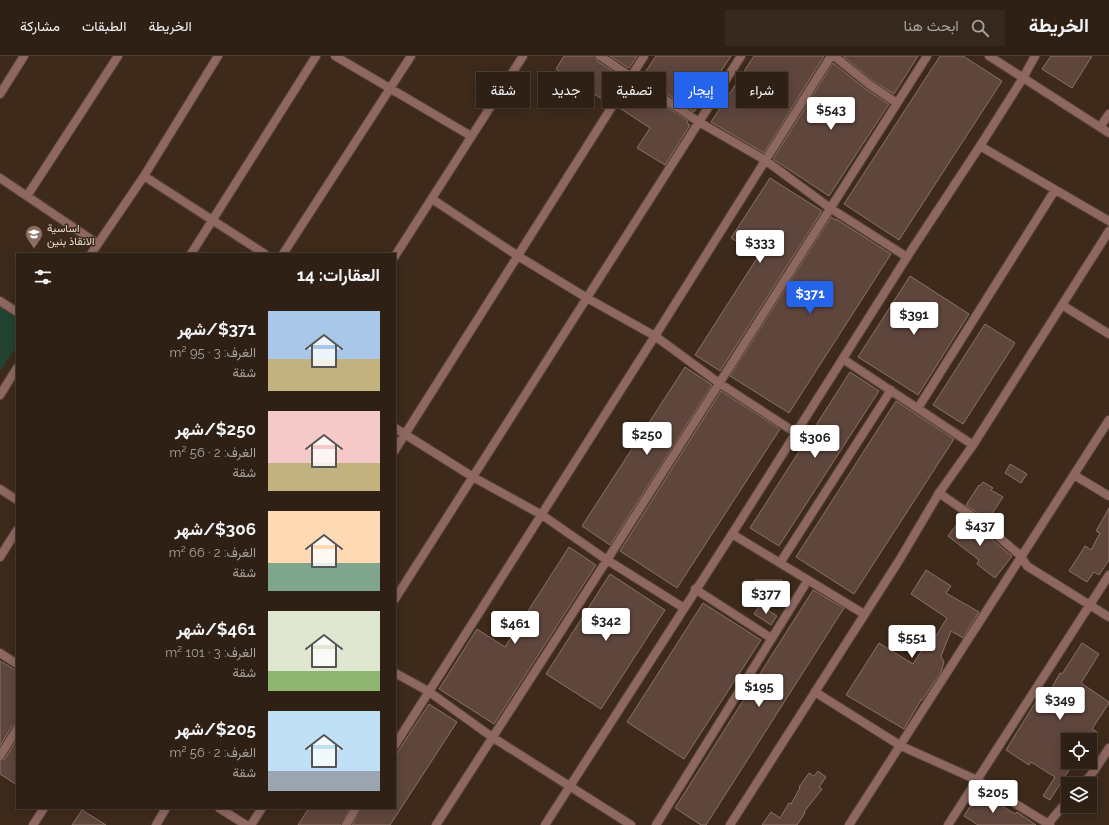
<!DOCTYPE html>
<html lang="ar">
<head>
<meta charset="utf-8">
<style>
	body { margin:0; font-family:Raleway,Vazirmatn,sans-serif; background:#36281d; color:#f1f3f6; direction:rtl; height:100vh; display:flex; flex-direction:column; font-size:15px; white-space:nowrap }
	* { box-sizing:border-box; margin:0 }
	p { font-size:13px; color:#a7a3a0 }
	.icon { flex:none; width:22px; height:22px; fill:none; stroke:currentColor; stroke-width:2; stroke-linecap:round; stroke-linejoin:round }
	.map { position:relative; flex:1; overflow:hidden; direction:ltr }
	.sheet { position:absolute; left:16px; top:197px; width:380px; height:556px; display:flex; flex-direction:column; background:#2e2014; border-radius:0px; box-shadow:0 2px 10px #0003,0 0 0 1px #493e34; direction:rtl }
	.sheet>* { flex:none }
	.banner { position:absolute; left:408px; top:16px; width:380px; height:36px; direction:rtl; display:flex; gap:8px }
	.fabs { position:absolute; left:1061px; top:677px; display:grid; gap:8px }
	.fabs a { display:grid; place-items:center; width:36px; height:36px; border-radius:0px; background:#2e2014; box-shadow:0 2px 10px #0003,0 0 0 1px #493e34; font-size:20px }
	.price { position:absolute; translate:-50% -34px; padding:0 9px; border-radius:4px; background:#fff; color:#222; font-size:13px; line-height:26px; filter:drop-shadow(0 1px 2px #0008) }
	.price::after { content:''; position:absolute; left:50%; top:24px; width:12px; height:9px; margin-left:-6px; background:inherit; clip-path:polygon(0 0,100% 0,50% 100%) }
	.price.selected { background:#2563eb; color:#fff }
	ul { padding:0; list-style:none }
	li { display:flex; align-items:center; gap:12px; height:100px; padding:0 16px }
	li span { display:grid; place-items:center; flex:none; width:112px; height:80px; border-radius:0px; color:#555 }
	li>.icon { margin-inline-start:auto }
	span .icon { width:48px; height:48px; fill:#fffc; stroke-width:1 }
	li b { font-size:17px }
	h2 { display:flex; justify-content:space-between; align-items:center; height:48px; padding:0 16px; font-size:17px }
	.pill { padding:0 14px; border-radius:0px; background:#2e2014; box-shadow:0 2px 10px #0003,0 0 0 1px #493e34; font-size:14px; line-height:36px }
	.pill.selected { background:#2563eb; color:#fff }
	header { display:flex; align-items:center; gap:24px; box-sizing:border-box; height:56px; padding:0 20px; background:#2e2014; border-bottom:1px solid #493e34 }
	header strong { font-size:19px }
	nav { display:flex; gap:22px; margin-inline-start:auto; font-size:14px }
	.search { width:280px; height:36px; background:#36281d; display:flex; align-items:center; gap:10px; box-sizing:border-box; padding:0 14px; border-radius:0px; color:#a7a3a0; font-size:15px }
	.map>svg:first-child { display:block }
	.green { fill:#224331 }
	.building { fill:#5f463d; stroke:#8c7067 }
	.lines { fill:none; stroke-linecap:round; stroke-linejoin:round }
	.minor-casing { stroke:#584638; stroke-width:10 }
	.tertiary-casing { stroke:#584638; stroke-width:10 }
	.minor { stroke:#8e6760; stroke-width:8 }
	.tertiary { stroke:#8e6760; stroke-width:8 }
	.labels { text-anchor:middle; stroke-width:3; stroke-linejoin:round; paint-order:stroke }
	.poi-label { font-size:11px; fill:#e7dbd1; stroke:#3d2a1b; text-anchor:start }
</style>
</head>
<body>
<header>
<strong>الخريطة</strong>
<div class="search"><svg class="icon" aria-label="search" viewBox="0 0 24 24"><circle cx="10" cy="10" r="6"/><path d="M15 15l6 6"/></svg>ابحث هنا</div>
<nav><a>الخريطة</a><a>الطبقات</a><a>مشاركة</a></nav>
</header>
<div class="map">
<svg width="1109" height="769" viewBox="0 0 1109 769">
	<rect width="100%" height="100%" fill="#3d2a1b"/>
	<path class="green" d="M0,251L17,262V290L0,315Z"/>
	<path class="building" d="M564,0H595L597,5L623,22L608,47L556,13Z
		M610,0H637L629,12Z
		M656,0H731L694,56L642,21Z
		M754,0H824L764,97L711,66Z
		M843,0H918L894,38L873,25Z
		M940,0H963L1002,25L899,184L844,148Z
		M1051,0H1092L1072,32L1042,13Z
		M833,7L867,34L889,48L829,140L773,103Z
		M636,31L688,65L687,67L690,69L665,109L637,92L650,72L618,51L630,32L633,35Z
		M770,122L822,155L720,315L695,299L759,199L731,182Z
		M831,161L836,164V163L891,198L789,357L730,320Z
		M910,220L969,258L918,339L858,301Z
		M985,268L1015,287L963,368L933,349Z
		M685,311L712,329L610,489L582,470Z
		M850,316L879,335L779,490L750,472Z
		M721,335L780,373L677,532L620,495Z
		M896,345L954,383L854,538L796,501Z
		M1010,408L1027,418L1021,427L1005,417Z
		M983,426L993,432L991,434L1003,441L988,464L966,449L979,429L980,430Z
		M1109,452V504L1099,519L1094,516L1087,526L1069,515L1085,490L1091,494L1100,477L1096,475Z
		M963,460L978,470L984,476V477L1012,500L995,522L977,508L979,504L948,480Z
		M569,491L596,509L494,668L439,633L477,573L505,591Z
		M926,514L951,530L946,537L979,556L963,582L951,575L941,600L944,606L941,616L922,644H921L904,673L846,639L879,587L913,608L932,578L936,580L947,562L911,538Z
		M610,518L665,554L601,653L546,618Z
		M755,524H782V547H762L766,540L755,541Z
		M813,534L844,552L706,769H701L675,752Z
		M703,547L761,584L684,703L627,666Z
		M760,549L777,560L771,569L754,558Z
		M1082,587L1099,598L1081,627L1109,646V647L1092,673L1097,676L1092,683L1083,677L1079,684H1068V706H1074L1050,744L1043,740L1055,721L1031,706L1029,709L1006,694L1038,642L1044,646L1060,617L1062,618Z
		M0,605L17,615V668L12,670L0,690Z
		M429,648L457,666L390,769H352L361,752H395V700Z
		M17,683V729L0,718V705L5,703Z
		M818,715L826,721L819,731L822,733L804,756L805,757L797,769H762L771,756L780,762L789,747L791,748L800,732L799,731L809,717L814,720Z
		M979,736L1015,758L1017,756L1036,769H978L964,760Z
		M309,752H350L341,769H298Z
		M82,754L106,769H72Z"/>
	<g class="lines">
		<defs>
			<path id="minor" d="M335,0L471,80
				M600,0L699,66L765,104L830,152L907,201
				M834,0L870,29L897,47
				M0,38L24,0
				M1100,71L1109,58
				M980,90L1109,165
				M144,120L265,198
				M0,122L98,188
				M27,140L118,0
				M432,143L518,200L587,242L655,280L719,327L796,377
				M91,198L144,120L218,0
				M191,198L316,0
				M283,198L411,0
				M0,245L17,256
				M1062,249L1109,278
				M843,303L973,389
				M0,339L17,312
				M918,352L1055,134
				M395,372L473,421L542,459L607,504L684,552
				M395,394L644,0
				M1074,419L1109,440
				M0,433L17,444
				M939,437L981,466L1021,500L1027,510L1109,561
				M732,478L864,558
				M0,501L17,474
				M780,507L891,334
				M695,533L771,582
				M395,543L741,0
				M0,597L17,608
				M395,617L428,635L492,681L631,769
				M815,636L901,690L977,724L1050,769
				M395,689L655,280L831,0
				M0,700L17,673
				M1083,728L1094,715L1109,692
				M219,752L246,769
				M156,769L166,752
				M251,769L262,752
				M346,769L356,752
				M436,769L607,504L927,0
				M656,769L808,524
				M849,769L1109,364
				M948,769L1109,519
				M1047,769L1068,744"/>
			<path id="tertiary" d="M989,0L1109,77
				M395,200L523,0
				M33,769L44,752
				M545,769L732,478L907,201L980,90L1023,22L1035,0
				M730,769L900,503L939,437L973,389L1109,175"/>
		</defs>
		<use href="#minor" class="minor-casing"/>
		<use href="#tertiary" class="tertiary-casing"/>
		<use href="#minor" class="minor"/>
		<use href="#tertiary" class="tertiary"/>
	</g>
	<defs>
		<symbol id="school-pin" viewBox="-11 -11 22 30"><path d="M0 17L-7.5 6A9.5 9.5 0 1 1 7.5 6Z" fill="#8d6e63" stroke="#3d2a1b"/><path d="M0-5L7-2L0 1L-7-2ZM-4 1L0 2.5L4 1V4Q0 6-4 4Z" fill="#fff"/></symbol>
	</defs>
	<g fill-rule="evenodd">
		<use href="#school-pin" x="24" y="168" width="20" height="27"/>
	</g>
	<g class="labels">
		<g class="poi-label">
			<text x="47" y="176">اساسية<tspan x="47" dy="13">الانقاذ بنين</tspan></text>
		</g>
	</g>
</svg>
<div class="fabs">
<a><svg class="icon" aria-label="locate" viewBox="0 0 24 24"><circle cx="12" cy="12" r="6"/><path d="M12 2v4M12 18v4M2 12h4M18 12h4"/></svg></a>
<a><svg class="icon" aria-label="layers" viewBox="0 0 24 24"><path d="M12 4l9 5-9 5-9-5zM3 14l9 5 9-5"/></svg></a>
</div>
<b class="price" style="left:831px;top:75px">$543</b>
<b class="price" style="left:760px;top:208px">$333</b>
<b class="price selected" style="left:810px;top:259px">$371</b>
<b class="price" style="left:914px;top:280px">$391</b>
<b class="price" style="left:647px;top:400px">$250</b>
<b class="price" style="left:815px;top:403px">$306</b>
<b class="price" style="left:980px;top:491px">$437</b>
<b class="price" style="left:766px;top:559px">$377</b>
<b class="price" style="left:606px;top:586px">$342</b>
<b class="price" style="left:515px;top:589px">$461</b>
<b class="price" style="left:912px;top:603px">$551</b>
<b class="price" style="left:759px;top:652px">$195</b>
<b class="price" style="left:1060px;top:665px">$349</b>
<b class="price" style="left:993px;top:758px">$205</b>
<div class="banner">
<a class="pill">شراء</a>
<a class="pill selected">إيجار</a>
<a class="pill">تصفية</a>
<a class="pill">جديد</a>
<a class="pill">شقة</a>
</div>
<section class="sheet">
<h2>العقارات: 14<svg class="icon" aria-label="filters" viewBox="0 0 24 24"><path d="M4 7h16M4 17h16"/><circle cx="9" cy="7" r="2"/><circle cx="15" cy="17" r="2"/></svg></h2>
<ul>
<li><span style="background:linear-gradient(#a9c7e8 60%,#c2b280 0)"><svg class="icon" aria-label="home" viewBox="0 0 24 24"><path d="M3 11l9-7 9 7M6 9v11h12V9"/></svg></span><div><b>$371/شهر</b><p>الغرف: 3 · 95 m²</p><p>شقة</p></div></li>
<li><span style="background:linear-gradient(#f6c9c9 65%,#c2b280 0)"><svg class="icon" aria-label="home" viewBox="0 0 24 24"><path d="M3 11l9-7 9 7M6 9v11h12V9"/></svg></span><div><b>$250/شهر</b><p>الغرف: 2 · 56 m²</p><p>شقة</p></div></li>
<li><span style="background:linear-gradient(#ffd9b3 65%,#7fa58c 0)"><svg class="icon" aria-label="home" viewBox="0 0 24 24"><path d="M3 11l9-7 9 7M6 9v11h12V9"/></svg></span><div><b>$306/شهر</b><p>الغرف: 2 · 66 m²</p><p>شقة</p></div></li>
<li><span style="background:linear-gradient(#dfe7d0 75%,#8fb573 0)"><svg class="icon" aria-label="home" viewBox="0 0 24 24"><path d="M3 11l9-7 9 7M6 9v11h12V9"/></svg></span><div><b>$461/شهر</b><p>الغرف: 3 · 101 m²</p><p>شقة</p></div></li>
<li><span style="background:linear-gradient(#bfe0f5 75%,#9aa5b1 0)"><svg class="icon" aria-label="home" viewBox="0 0 24 24"><path d="M3 11l9-7 9 7M6 9v11h12V9"/></svg></span><div><b>$205/شهر</b><p>الغرف: 2 · 56 m²</p><p>شقة</p></div></li>
</ul>
</section>
</div>
</body>
</html>
